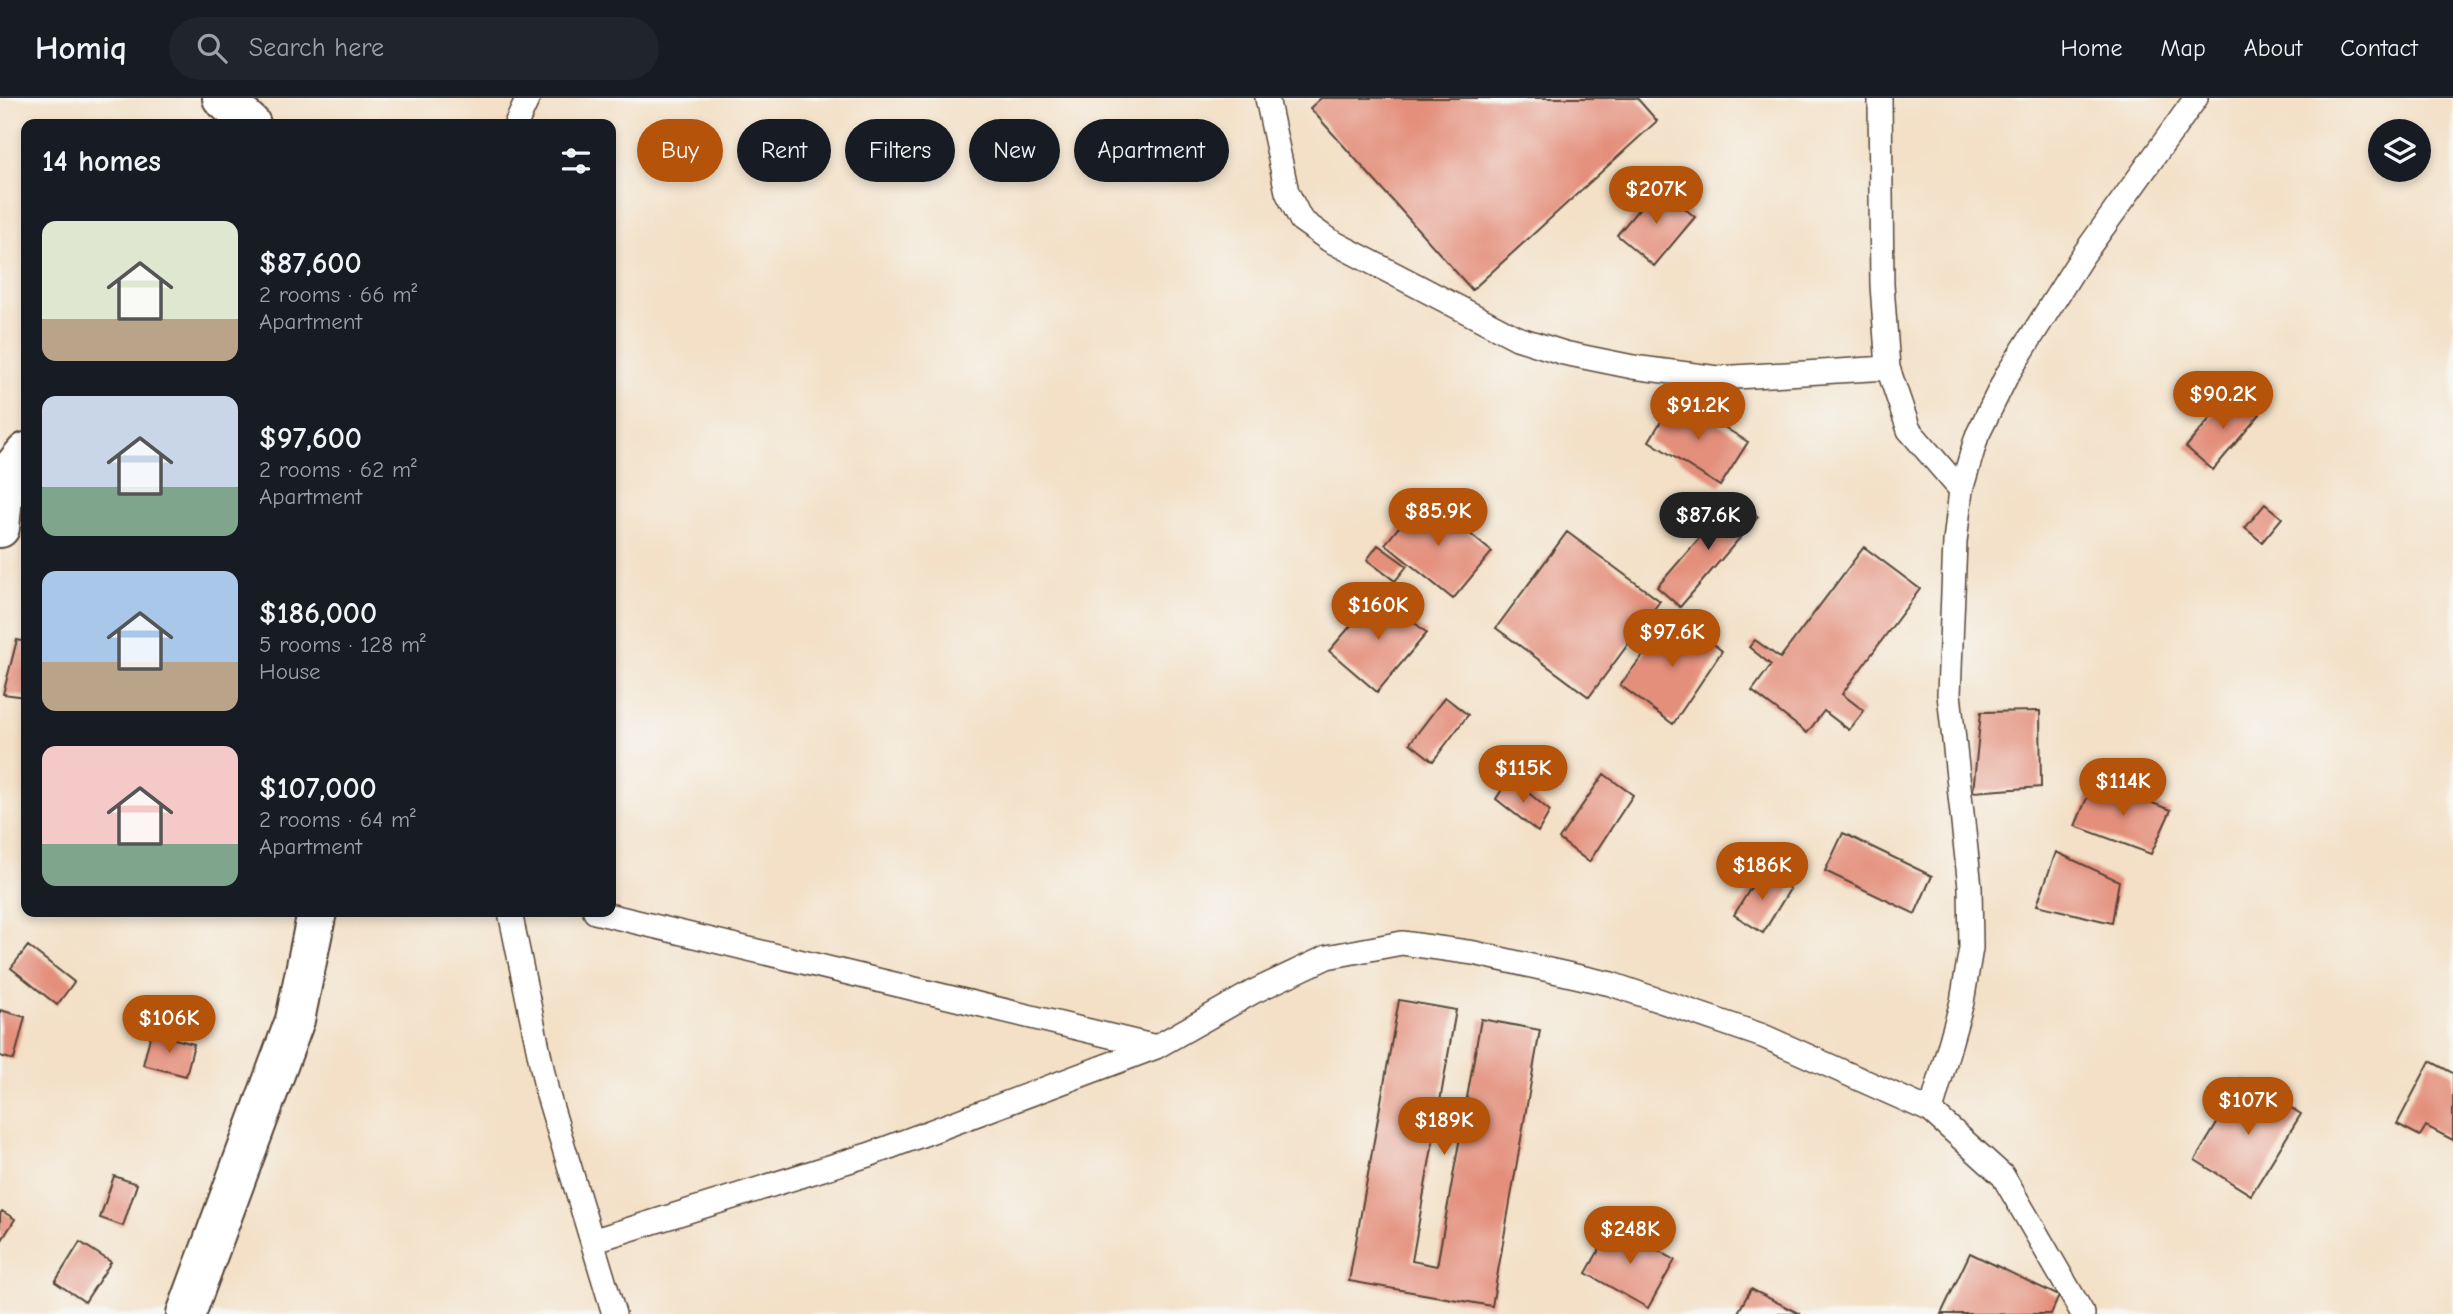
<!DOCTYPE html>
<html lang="en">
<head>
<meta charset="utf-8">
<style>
	body { margin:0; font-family:"Comic Neue",sans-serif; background:#20242c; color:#f1f3f6; height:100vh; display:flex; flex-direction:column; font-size:26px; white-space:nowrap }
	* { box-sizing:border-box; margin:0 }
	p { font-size:23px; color:#9ea1a6 }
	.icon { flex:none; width:38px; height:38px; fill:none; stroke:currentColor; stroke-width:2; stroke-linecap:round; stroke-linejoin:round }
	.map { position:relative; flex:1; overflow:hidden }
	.details { position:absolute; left:21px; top:21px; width:595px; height:798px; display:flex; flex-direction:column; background:#171b24; border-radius:14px; box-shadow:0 4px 10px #0003 }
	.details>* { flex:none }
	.banner { position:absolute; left:637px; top:21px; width:665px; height:63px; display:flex; gap:14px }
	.controls { position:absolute; left:2368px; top:21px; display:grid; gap:14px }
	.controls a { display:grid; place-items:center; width:63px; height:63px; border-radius:50%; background:#171b24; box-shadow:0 4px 10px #0003; font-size:35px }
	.price { position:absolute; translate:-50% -60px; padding:0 16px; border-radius:24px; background:#b45309; color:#fff; font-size:23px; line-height:46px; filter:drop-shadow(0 2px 4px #0008) }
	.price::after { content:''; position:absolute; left:50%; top:42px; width:21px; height:16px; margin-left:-10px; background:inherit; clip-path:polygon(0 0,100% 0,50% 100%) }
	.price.on { background:#222; color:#fff }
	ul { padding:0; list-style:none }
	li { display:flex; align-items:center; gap:21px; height:175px; padding:0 21px }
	li span { display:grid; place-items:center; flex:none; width:196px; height:140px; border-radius:14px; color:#555 }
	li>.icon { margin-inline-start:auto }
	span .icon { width:84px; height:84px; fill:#fffc; stroke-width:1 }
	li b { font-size:30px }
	h2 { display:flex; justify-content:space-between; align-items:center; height:84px; padding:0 21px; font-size:30px }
	.pill { padding:0 24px; border-radius:32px; background:#171b24; box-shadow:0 4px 10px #0003; font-size:24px; line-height:63px }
	.pill.on { background:#b45309; color:#fff }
	header { display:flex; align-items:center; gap:42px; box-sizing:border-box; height:98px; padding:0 35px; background:#171b24; border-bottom:2px solid #363941 }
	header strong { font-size:33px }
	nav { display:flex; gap:38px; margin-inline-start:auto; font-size:24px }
	.search { width:490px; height:63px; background:#20242c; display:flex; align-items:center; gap:18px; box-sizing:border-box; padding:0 24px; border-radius:38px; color:#9ea1a6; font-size:26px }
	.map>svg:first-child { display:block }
	.building { fill:#e48f7b }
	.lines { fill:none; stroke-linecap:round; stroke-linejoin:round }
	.lane-casing { stroke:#574537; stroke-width:26 }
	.street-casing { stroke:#574537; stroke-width:42 }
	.lane { stroke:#fff; stroke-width:23 }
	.street { stroke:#fff; stroke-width:38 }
</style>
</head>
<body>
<header>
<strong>Homiq</strong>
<div class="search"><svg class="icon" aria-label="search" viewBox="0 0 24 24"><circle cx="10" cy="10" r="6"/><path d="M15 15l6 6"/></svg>Search here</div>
<nav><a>Home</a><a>Map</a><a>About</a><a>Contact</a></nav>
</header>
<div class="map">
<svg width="2453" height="1216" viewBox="0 0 2453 1216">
	<rect width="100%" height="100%" fill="#f6f6f2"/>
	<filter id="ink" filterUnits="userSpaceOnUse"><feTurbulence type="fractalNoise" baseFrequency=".0143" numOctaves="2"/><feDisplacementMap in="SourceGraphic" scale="14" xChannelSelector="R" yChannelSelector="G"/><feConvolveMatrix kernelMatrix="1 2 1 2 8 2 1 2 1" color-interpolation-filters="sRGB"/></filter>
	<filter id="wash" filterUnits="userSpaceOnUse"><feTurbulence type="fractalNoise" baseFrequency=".00686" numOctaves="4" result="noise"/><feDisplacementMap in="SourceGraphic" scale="28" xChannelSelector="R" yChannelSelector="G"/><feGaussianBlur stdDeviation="1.57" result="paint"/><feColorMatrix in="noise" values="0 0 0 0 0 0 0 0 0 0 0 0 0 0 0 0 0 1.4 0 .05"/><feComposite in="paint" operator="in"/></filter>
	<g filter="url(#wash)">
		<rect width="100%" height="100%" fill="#f3e0c6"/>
		<g id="blocks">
			<path class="building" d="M1321,0H1637L1657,23L1472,192L1310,10Z
				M1658,88L1695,119L1654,168L1617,137Z
				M2233,293L2260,316L2213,372L2186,349Z
				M1676,299L1748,344L1720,388L1649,343Z
				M1424,398L1492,454L1453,501L1385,446Z
				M1735,399L1758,419L1680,509L1657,489Z
				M2265,406L2282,420L2262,444L2245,430Z
				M1567,434L1660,503L1589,599L1496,530Z
				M1378,447L1407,468L1395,483L1367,462Z
				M1864,449L1920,491L1842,596L1864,613L1849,632L1824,613L1807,635L1752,593L1771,567L1749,549L1755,542L1780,560Z
				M1379,495L1427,535L1377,594L1329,553Z
				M1676,515L1722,553L1673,626L1620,587Z
				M17,542L26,544V599L3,596Z
				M1445,599L1468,617L1433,663L1410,645Z
				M2040,613L2041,689L1973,694L1981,614Z
				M1604,676L1633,697L1589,764L1559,741Z
				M1510,679L1550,713L1538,734L1496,701Z
				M2094,683L2171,712L2151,756L2075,728Z
				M1843,735L1932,778L1915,816L1825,773Z
				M2056,754L2119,783L2112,825L2037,807Z
				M1761,773L1790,791L1763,835L1734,817Z
				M28,848L74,884L57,907L11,870Z
				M1399,902L1456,912L1412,1163L1437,1168L1481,921L1540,932L1492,1208L1349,1183Z
				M0,912L25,919L14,962L0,958Z
				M151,935L194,946L186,978L143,967Z
				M2430,963L2453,975V1042L2426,1028L2420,1038L2397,1026Z
				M2244,981L2301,1016L2251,1097L2195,1062Z
				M114,1078L137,1086L123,1128L100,1120Z
				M2,1113L15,1121L0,1145V1116Z
				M1613,1127L1675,1162L1648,1210L1586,1175Z
				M80,1144L111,1164L85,1204L55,1184Z
				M1970,1155L2059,1198L2051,1216H1941Z
				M1751,1191L1800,1216H1737Z"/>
		</g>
	</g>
	<g filter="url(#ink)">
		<use href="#blocks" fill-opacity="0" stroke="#574537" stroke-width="2"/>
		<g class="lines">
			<defs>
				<path id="lane" d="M1267,0L1287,94L1301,122L1329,142L1517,240L1564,255L1633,269L1718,280L1888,270
					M1880,0L1882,187L1888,270L1909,332L1961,392
					M516,26L528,0
					M510,814L547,994L614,1216
					M595,814L1156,949
					M1931,1013L1962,904L1971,850L1970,789L1949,596L1955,444L1961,392L1977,338L2007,277L2081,160L2196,0
					M592,1143L871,1056L1156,949L1253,894L1327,859L1402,845L1474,855L1611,886L1763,938L1931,1013L2003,1078L2083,1216"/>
				<path id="street" d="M222,0L251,26
					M0,430L5,379L26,354
					M186,1216L295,922L317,814"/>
			</defs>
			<use href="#lane" class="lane-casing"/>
			<use href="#street" class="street-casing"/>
			<use href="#lane" class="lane"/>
			<use href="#street" class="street"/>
		</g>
	</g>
</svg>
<div class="controls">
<a><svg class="icon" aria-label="layers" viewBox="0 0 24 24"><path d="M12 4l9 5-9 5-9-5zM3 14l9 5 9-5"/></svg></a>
</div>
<b class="price" style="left:1656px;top:128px">$207K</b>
<b class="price" style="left:2223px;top:333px">$90.2K</b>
<b class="price" style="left:1698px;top:344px">$91.2K</b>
<b class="price" style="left:1438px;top:450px">$85.9K</b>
<b class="price on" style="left:1708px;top:454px">$87.6K</b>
<b class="price" style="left:1378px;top:544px">$160K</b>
<b class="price" style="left:1672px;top:571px">$97.6K</b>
<b class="price" style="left:1523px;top:707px">$115K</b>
<b class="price" style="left:2123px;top:720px">$114K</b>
<b class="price" style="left:1762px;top:804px">$186K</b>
<b class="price" style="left:169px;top:957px">$106K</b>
<b class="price" style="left:2248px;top:1039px">$107K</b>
<b class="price" style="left:1444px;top:1059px">$189K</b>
<b class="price" style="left:1630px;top:1168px">$248K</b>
<div class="banner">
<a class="pill on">Buy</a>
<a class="pill">Rent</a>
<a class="pill">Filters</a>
<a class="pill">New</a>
<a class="pill">Apartment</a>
</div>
<section class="details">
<h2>14 homes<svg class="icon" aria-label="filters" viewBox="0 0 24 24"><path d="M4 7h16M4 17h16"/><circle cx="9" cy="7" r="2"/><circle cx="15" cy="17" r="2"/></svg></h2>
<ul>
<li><span style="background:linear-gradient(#dfe7d0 70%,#b9a48a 0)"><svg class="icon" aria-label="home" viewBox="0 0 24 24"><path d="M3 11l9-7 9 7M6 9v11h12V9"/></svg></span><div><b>$87,600</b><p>2 rooms · 66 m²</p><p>Apartment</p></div></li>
<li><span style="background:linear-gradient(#c9d6e8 65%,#7fa58c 0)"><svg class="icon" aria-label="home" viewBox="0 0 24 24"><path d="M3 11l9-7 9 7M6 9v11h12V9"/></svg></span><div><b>$97,600</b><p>2 rooms · 62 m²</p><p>Apartment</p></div></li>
<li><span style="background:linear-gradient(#a9c7e8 65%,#b9a48a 0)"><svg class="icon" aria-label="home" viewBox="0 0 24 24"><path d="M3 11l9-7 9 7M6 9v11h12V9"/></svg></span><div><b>$186,000</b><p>5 rooms · 128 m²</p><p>House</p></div></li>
<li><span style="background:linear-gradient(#f6c9c9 70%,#7fa58c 0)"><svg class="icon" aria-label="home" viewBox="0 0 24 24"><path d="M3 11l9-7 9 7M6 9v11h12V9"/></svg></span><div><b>$107,000</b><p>2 rooms · 64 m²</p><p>Apartment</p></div></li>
</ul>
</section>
</div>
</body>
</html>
